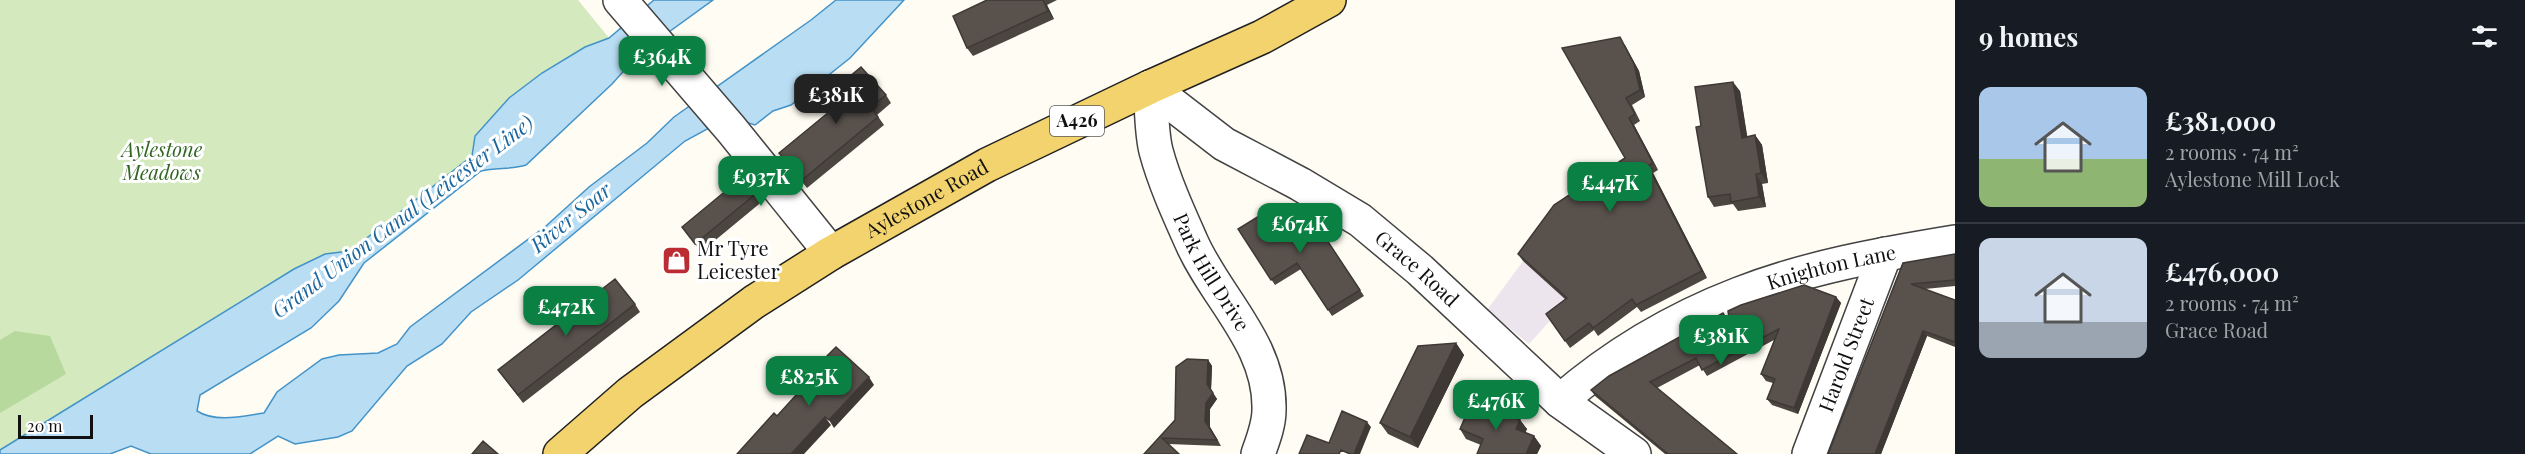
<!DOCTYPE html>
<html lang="en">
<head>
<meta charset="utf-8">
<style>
	body { margin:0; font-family:"Playfair Display",serif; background:#20242c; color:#f1f3f6; height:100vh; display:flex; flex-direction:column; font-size:22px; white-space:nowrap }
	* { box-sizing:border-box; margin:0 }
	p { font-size:20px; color:#9ea1a6 }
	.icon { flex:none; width:33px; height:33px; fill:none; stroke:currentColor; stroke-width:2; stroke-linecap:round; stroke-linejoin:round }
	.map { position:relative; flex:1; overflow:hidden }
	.details { display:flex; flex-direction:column; background:#171b24; width:570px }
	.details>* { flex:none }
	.scale { position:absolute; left:18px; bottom:15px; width:75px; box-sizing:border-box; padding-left:6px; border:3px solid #101010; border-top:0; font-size:16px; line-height:21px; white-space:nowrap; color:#101010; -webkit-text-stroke:4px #fff; paint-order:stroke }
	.price { position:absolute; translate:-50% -51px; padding:0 14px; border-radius:12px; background:#0b8043; color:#fff; font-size:20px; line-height:39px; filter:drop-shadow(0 2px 3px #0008) }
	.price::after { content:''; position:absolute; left:50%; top:36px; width:18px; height:14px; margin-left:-9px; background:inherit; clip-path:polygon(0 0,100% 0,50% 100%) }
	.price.on { background:#222; color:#fff }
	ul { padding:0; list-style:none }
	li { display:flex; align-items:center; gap:18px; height:150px; padding:0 24px }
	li+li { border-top:2px solid #363941 }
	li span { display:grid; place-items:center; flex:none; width:168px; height:120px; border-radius:12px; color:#555 }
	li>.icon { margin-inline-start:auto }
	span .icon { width:72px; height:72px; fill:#fffc; stroke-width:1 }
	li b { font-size:26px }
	h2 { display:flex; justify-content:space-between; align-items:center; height:72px; padding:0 24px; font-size:26px }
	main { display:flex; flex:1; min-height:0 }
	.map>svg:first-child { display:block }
	.industrial { fill:#ede5ee }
	.green { fill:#d4e9bd }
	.forest { fill:#b8d99d }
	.water { fill:#b9def4; stroke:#4393c9; stroke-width:1.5 }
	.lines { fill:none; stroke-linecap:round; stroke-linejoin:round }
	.minor-casing { stroke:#434343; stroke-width:36 }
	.major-casing { stroke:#212121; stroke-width:36 }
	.minor { stroke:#fff; stroke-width:33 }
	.major { stroke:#f3d36e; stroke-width:33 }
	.wall { fill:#4c4641 }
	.shaded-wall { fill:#3e3935 }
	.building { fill:#58514c; stroke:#3e3935; stroke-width:1.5 }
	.labels { text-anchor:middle; stroke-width:6; stroke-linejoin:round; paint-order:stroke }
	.shield { fill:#fff; stroke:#585858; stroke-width:1.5 }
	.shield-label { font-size:18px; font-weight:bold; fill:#101010 }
	.park-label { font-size:20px; font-style:italic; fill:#306621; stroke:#fff }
	.street-label { font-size:20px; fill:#101010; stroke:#fff }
	.poi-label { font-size:20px; fill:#101010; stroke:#fff; text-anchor:start }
	.water-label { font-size:21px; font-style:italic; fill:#1c669e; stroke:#fff }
</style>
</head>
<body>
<main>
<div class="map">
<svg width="1955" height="454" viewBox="0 0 1955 454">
	<rect width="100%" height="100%" fill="#fffcf3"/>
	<path class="industrial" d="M1559,212L1606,267L1568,301L1529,344L1487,310Z"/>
	<path class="green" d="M0,0H578L609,38L585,47L542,73L475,136L473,156L350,251L325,254L294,269L0,450Z"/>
	<path class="forest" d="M15,331L50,336L66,374L0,413V340Z"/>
	<path class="water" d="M654,0H713L640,53L612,84L526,165C511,170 496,167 481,171L364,263L339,301L311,328L200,395L197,411C216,423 243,416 264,413L277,392L322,359L339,355L378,353L397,344L410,327L546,226L589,187L647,143L674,117L811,20L836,0H904L850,58L791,105L773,111L755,125L729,117L685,141L518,280L471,312L442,344L407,366L352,431L338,437L295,444L278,436L250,454H151L131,446L110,454H0V450L294,269L325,254L350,251L472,156L475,136L509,98L542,73L585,47L609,38Z"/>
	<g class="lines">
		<defs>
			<g id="minor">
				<path d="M620,0L731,129L831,253"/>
				<path id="s1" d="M1150,87L1224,144L1300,184L1360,220L1420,270L1560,401L1634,454"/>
				<path id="s2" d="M1150,87C1152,107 1151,131 1156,151C1164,181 1178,212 1191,241C1215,297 1271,344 1269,410C1269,425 1263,440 1258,454"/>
				<path id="s3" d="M1560,401C1612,356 1674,319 1739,294C1808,267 1882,254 1955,242"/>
				<path id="s4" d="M1809,454L1885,254"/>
			</g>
			<g id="major">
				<path id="s5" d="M560,454L630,393L754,302L831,253L987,165L1150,87L1262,37L1329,0"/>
			</g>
		</defs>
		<use href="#minor" class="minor-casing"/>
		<use href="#major" class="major-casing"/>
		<use href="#minor" class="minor"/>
		<use href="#major" class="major"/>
	</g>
	<path class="wall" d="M987,0H1057L1047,5L1054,19L973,56L967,48Z
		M1625,45L1639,71L1645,97L1632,105L1640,121L1634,125L1658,170L1653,173L1707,278L1641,312L1637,307L1598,336L1594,330L1570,348L1546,314L1566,300L1523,261L1518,254L1625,158Z
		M837,87L886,95L891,103L877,115L884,125L807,188L779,153L846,98Z
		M1740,91L1747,137L1755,135L1762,145L1768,183L1762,184L1766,207L1738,211L1733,204L1714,207L1708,197L1701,126Z
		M758,192L764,200L701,252L682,227Z
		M1311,216L1364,296L1332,316L1301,269L1275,285L1238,229L1300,223Z
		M1955,254V286L1925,289L1955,300V347L1927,336L1881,454H1828L1903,263Z
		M1836,297L1841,303L1798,414L1772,405L1767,399L1773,383L1766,381L1761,374L1774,340L1707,376L1700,365L1657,388L1737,454H1665L1595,396L1591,390L1723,313L1729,322Z
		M635,304L640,312L523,403L498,370Z
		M1456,343L1464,355L1418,448L1388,434L1380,423Z
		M1208,360L1212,366L1211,390L1217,399L1210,409V427L1221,446L1168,444L1144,454L1175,420Z
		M1520,420L1527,429L1525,433L1534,436L1541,446L1537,454H1477L1481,445L1466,439L1460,429Z"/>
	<path class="shaded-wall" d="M1043,0L1047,5L1054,19L1048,11Z
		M1620,37L1639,71L1645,97L1640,90Z
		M1733,82L1740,91L1749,147L1742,138Z
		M1629,118L1634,125L1658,170L1653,163Z
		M1755,135L1762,145L1768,183L1761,173Z
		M1648,166L1653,173L1707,278L1702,271Z
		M1756,174L1762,184L1766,207L1759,197Z
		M1836,297L1841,303L1798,414L1794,408Z
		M1923,331L1927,336L1881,454H1875Z
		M1456,343L1464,355L1418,448L1410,437Z
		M1208,360L1212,366L1211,390L1207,384Z
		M869,377L874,385L834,428L829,420Z
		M1213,393L1217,399L1210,409V427L1221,446L1205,421L1206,403Z
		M825,417L831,425L804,454H791Z
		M1520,420L1527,429L1523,438L1516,429Z
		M1367,422L1371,427L1360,454H1354Z
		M1534,436L1541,446L1537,454H1526Z"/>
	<path class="building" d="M987,0H1043L1048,11L967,48L953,16Z
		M1620,37L1634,64L1640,90L1626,98L1635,114L1629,118L1653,163L1648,166L1702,271L1636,305L1632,299L1593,328L1589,323L1565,341L1546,314L1567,298L1518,254L1554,205L1625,158L1562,48Z
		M861,67L886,95L871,107L878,117L802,180L779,153L846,98L837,87Z
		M1733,82L1742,138L1755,135L1761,173L1756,174L1759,197L1731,202L1730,194L1708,197L1696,127L1701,126L1695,87Z
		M745,175L758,192L695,244L682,227Z
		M1289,206L1300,223L1311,216L1360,290L1328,310L1297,263L1271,280L1238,229L1259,216L1263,223Z
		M1955,254V280L1911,284L1955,300V342L1923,331L1875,454H1828L1903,263Z
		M615,279L635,304L518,395L498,370Z
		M1804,285L1836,297L1794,408L1767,399L1775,379L1761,374L1779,329L1702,370L1696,358L1650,382L1737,454H1668L1591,390L1609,376L1723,313L1730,325L1728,311L1741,305Z
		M1456,343L1410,437L1380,423L1418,346Z
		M836,347L869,377L829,420L825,417L791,454H737L774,413L777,416L819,370L816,367Z
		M1187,359L1208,360L1207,384L1213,393L1206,403L1205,421L1217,440L1162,438L1179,454H1144L1175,420L1176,367Z
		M1473,399L1520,420L1516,429L1534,436L1526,454H1477L1483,439L1460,429Z
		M1342,411L1367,422L1354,454H1350L1341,450L1339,454H1299L1307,435L1329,443Z
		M483,441L498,454H472Z"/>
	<defs>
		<symbol id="shop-square" viewBox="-11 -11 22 22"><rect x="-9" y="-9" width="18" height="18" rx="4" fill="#bc2c33" stroke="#fff"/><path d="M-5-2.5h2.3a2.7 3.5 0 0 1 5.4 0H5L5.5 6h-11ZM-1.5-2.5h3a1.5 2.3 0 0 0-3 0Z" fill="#fff"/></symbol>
	</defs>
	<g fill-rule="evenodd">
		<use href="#shop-square" x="660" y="244" width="33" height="33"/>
	</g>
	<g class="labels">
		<rect class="shield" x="1050" y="106" width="54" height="30" rx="4.5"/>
		<g class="shield-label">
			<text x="1077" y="127">A426</text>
		</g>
		<g class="park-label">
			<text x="162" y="157">Aylestone<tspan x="162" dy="23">Meadows</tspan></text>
		</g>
		<g class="street-label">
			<text dy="7" stroke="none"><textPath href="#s5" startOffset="448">Aylestone Road</textPath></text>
			<text dy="7" stroke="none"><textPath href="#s1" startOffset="324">Grace Road</textPath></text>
			<text dy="7" stroke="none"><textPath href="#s3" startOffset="306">Knighton Lane</textPath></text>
			<text dy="7" stroke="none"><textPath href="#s2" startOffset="198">Park Hill Drive</textPath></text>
			<text dy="7" stroke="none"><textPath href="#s4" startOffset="106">Harold Street</textPath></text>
		</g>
		<g class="poi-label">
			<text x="697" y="256">Mr Tyre<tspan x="697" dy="23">Leicester</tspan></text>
		</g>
		<g class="water-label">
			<text transform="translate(403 217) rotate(-37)" y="7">Grand Union Canal (Leicester Line)</text>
			<text transform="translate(571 218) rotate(-39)" y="7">River Soar</text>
		</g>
	</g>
</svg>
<div class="scale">20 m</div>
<b class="price" style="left:662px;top:87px">£364K</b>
<b class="price on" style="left:836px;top:125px">£381K</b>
<b class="price" style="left:761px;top:207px">£937K</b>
<b class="price" style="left:1610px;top:213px">£447K</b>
<b class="price" style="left:1300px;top:254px">£674K</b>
<b class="price" style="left:566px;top:337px">£472K</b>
<b class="price" style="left:1721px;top:366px">£381K</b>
<b class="price" style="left:809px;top:407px">£825K</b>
<b class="price" style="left:1496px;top:431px">£476K</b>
</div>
<section class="details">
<h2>9 homes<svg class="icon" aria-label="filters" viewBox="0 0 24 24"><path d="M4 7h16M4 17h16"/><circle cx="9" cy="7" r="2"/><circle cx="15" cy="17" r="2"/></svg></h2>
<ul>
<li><span style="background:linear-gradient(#a9c7e8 60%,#8fb573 0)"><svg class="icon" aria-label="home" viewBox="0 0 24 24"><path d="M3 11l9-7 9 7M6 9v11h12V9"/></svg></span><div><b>£381,000</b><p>2 rooms · 74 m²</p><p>Aylestone Mill Lock</p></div></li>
<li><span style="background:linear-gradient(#c9d6e8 70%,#9aa5b1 0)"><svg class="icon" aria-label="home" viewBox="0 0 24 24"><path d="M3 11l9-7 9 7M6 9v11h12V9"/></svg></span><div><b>£476,000</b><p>2 rooms · 74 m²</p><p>Grace Road</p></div></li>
</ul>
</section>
</main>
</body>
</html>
